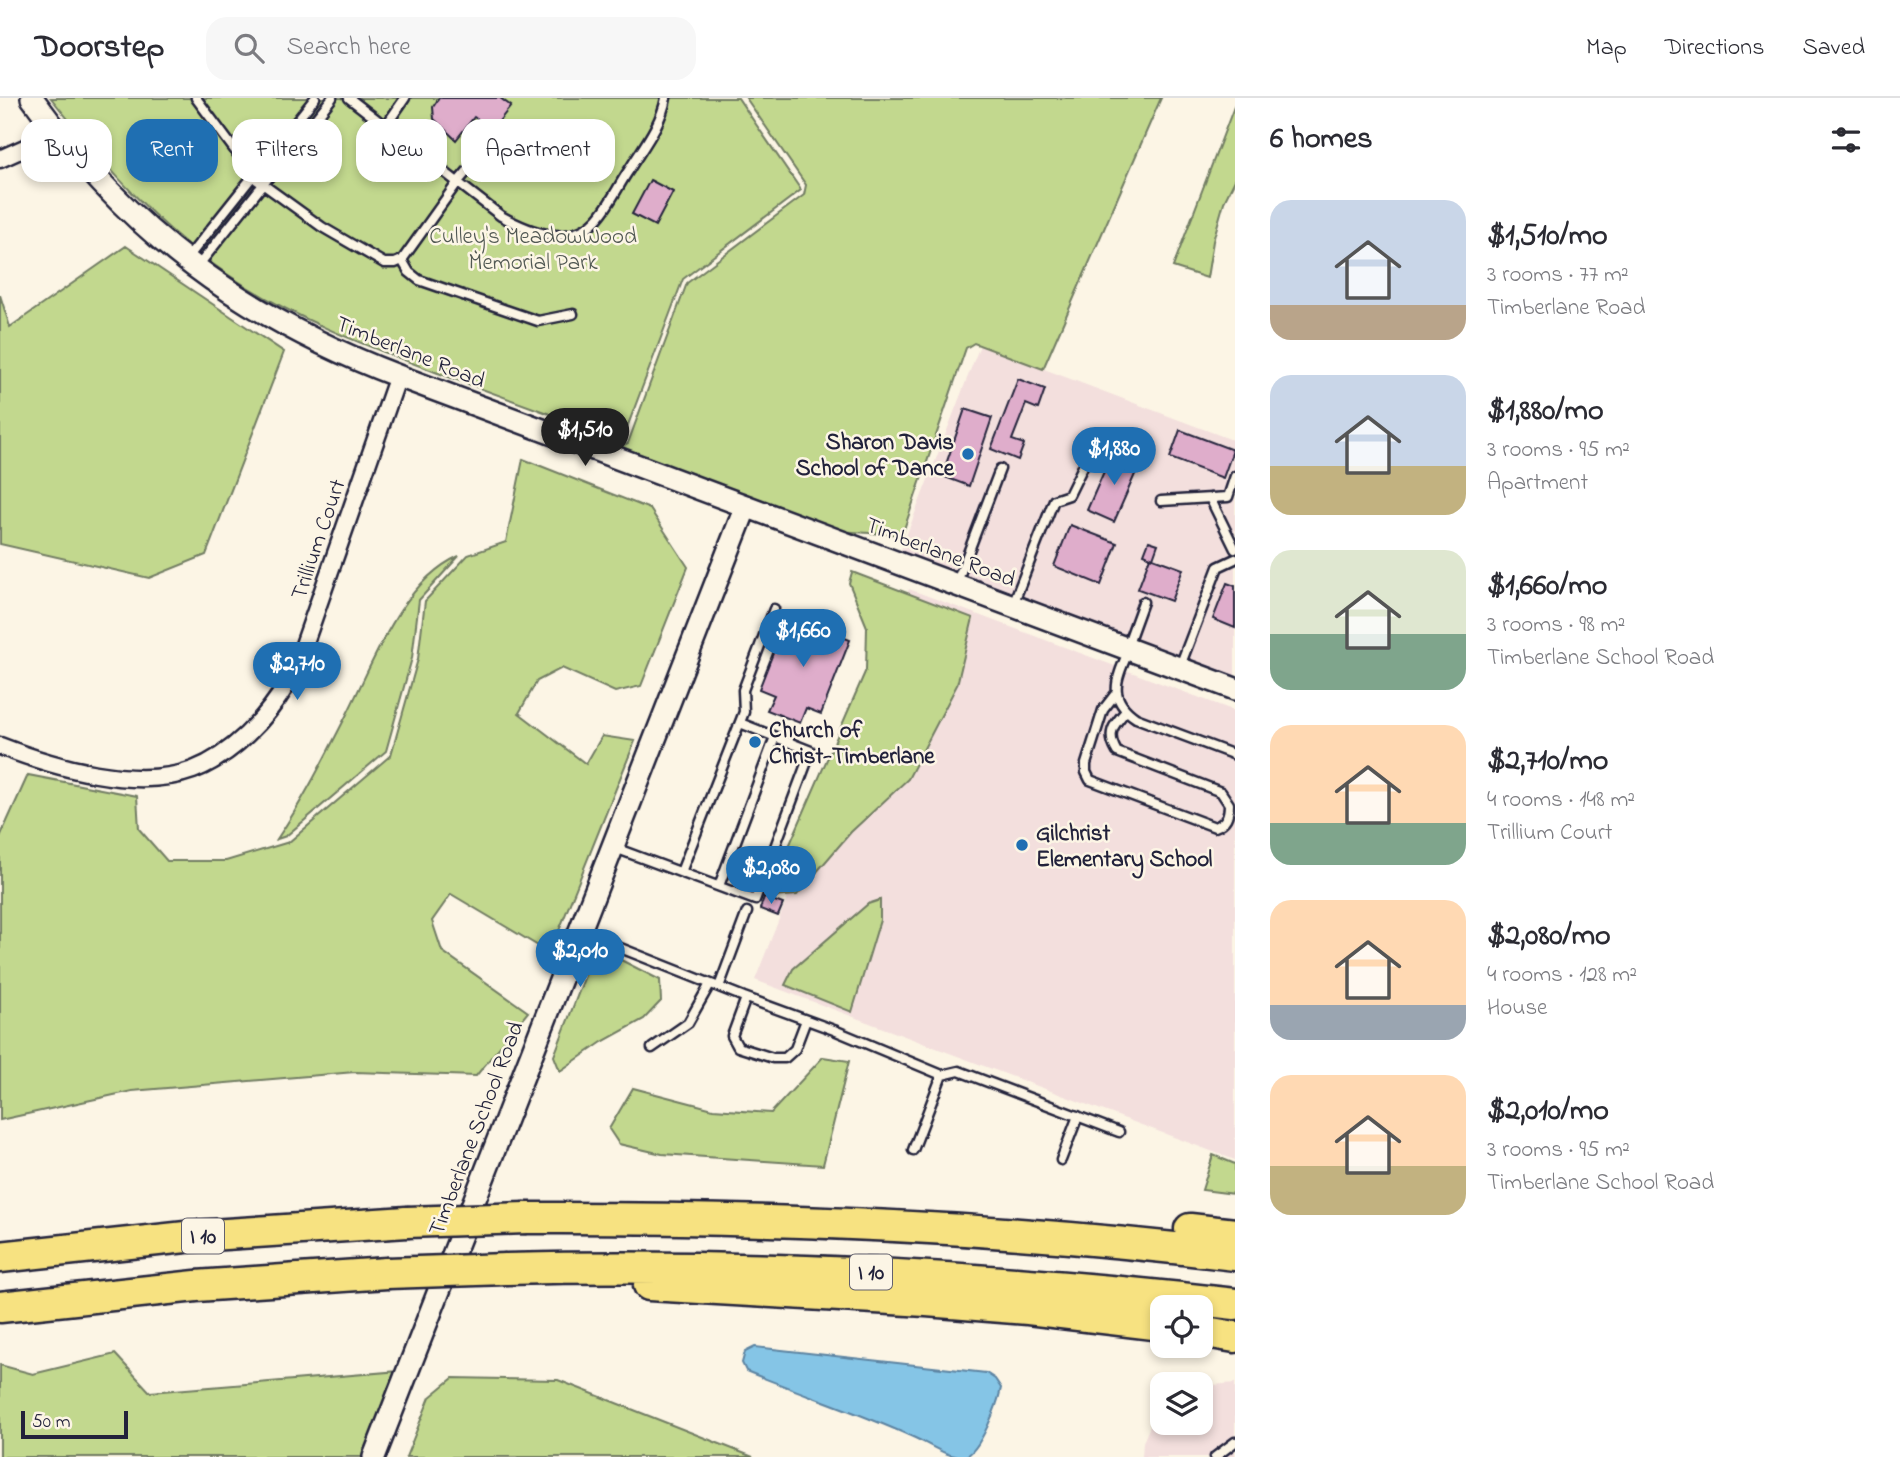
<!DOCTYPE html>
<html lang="en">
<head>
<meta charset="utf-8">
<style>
	body { margin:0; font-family:"Indie Flower",sans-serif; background:#f7f7f7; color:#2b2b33; height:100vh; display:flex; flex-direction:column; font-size:26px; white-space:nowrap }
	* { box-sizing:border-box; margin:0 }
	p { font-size:23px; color:#7c7c81 }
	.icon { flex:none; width:38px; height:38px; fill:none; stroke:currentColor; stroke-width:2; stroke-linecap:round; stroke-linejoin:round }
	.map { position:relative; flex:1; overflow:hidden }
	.panel { display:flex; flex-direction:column; background:#fff; width:665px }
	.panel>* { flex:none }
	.top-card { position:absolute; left:21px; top:21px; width:665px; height:63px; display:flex; gap:14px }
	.tools { position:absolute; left:1150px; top:1197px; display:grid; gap:14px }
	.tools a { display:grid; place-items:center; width:63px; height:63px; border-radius:14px; background:#fff; box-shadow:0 4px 10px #0003; font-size:35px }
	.scale { position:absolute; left:21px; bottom:18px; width:107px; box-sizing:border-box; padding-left:7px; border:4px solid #22223b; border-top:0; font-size:19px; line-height:24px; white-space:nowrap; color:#22223b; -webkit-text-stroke:5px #fcf5e5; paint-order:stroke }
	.price { position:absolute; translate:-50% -60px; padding:0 16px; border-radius:24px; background:#1f6fb2; color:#fff; font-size:23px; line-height:46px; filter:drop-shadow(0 2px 4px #0008) }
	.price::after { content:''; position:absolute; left:50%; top:42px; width:21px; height:16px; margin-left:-10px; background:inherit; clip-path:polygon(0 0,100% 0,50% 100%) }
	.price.selected { background:#222; color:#fff }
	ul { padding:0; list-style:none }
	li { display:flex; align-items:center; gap:21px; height:175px; padding:0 35px }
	li span { display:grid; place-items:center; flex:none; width:196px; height:140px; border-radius:21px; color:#555 }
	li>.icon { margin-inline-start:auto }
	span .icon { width:84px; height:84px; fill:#fffc; stroke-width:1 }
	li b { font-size:30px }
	h2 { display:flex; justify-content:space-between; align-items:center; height:84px; padding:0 35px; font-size:30px }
	.tag { padding:0 24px; border-radius:21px; background:#fff; box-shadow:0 4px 10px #0003; font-size:24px; line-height:63px }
	.tag.selected { background:#1f6fb2; color:#fff }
	header { display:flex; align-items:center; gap:42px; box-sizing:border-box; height:98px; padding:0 35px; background:#fff; border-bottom:2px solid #e1e1e2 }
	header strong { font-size:33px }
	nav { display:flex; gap:38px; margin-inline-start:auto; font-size:24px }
	.search { width:490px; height:63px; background:#f7f7f7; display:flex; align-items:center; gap:18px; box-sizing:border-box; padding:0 24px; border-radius:21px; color:#7c7c81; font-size:26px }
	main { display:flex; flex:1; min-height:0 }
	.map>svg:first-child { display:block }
	.built { fill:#f3dfdd }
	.green { fill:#c2d88e; stroke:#727d64; stroke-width:2 }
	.water { fill:#85c5e6; stroke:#5d84a2; stroke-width:2 }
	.building { fill:#dfadcb; stroke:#22223b; stroke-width:2 }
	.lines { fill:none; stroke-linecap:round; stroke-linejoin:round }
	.service-casing { stroke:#22223b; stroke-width:13 }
	.minor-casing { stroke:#22223b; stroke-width:21 }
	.tertiary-casing { stroke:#22223b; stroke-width:26 }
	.motorway-casing { stroke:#22223b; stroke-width:35 }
	.service { stroke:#fcf5e5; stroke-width:8 }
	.minor { stroke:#fcf5e5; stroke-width:16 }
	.tertiary { stroke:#fcf5e5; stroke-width:21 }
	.motorway { stroke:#f7e281; stroke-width:30 }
	.motorway-bridge-casing { stroke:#22223b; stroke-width:35; stroke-linecap:butt }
	.motorway-bridge { stroke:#f7e281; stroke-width:30 }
	.poi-dot { fill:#1f6fb2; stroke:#fcf5e5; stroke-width:2.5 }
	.labels { text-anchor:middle; stroke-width:5; stroke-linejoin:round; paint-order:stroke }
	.shield { fill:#fcf5e5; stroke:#63616e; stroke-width:2 }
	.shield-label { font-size:21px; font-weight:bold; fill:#22223b }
	.park-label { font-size:23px; fill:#525954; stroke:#fcf5e5 }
	.street-label { font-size:23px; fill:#22223b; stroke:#fcf5e5 }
	.poi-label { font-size:23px; font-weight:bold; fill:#22223b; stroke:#fcf5e5; text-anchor:start }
</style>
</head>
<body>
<header>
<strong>Doorstep</strong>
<div class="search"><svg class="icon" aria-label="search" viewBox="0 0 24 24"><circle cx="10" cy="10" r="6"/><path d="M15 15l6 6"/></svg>Search here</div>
<nav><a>Map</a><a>Directions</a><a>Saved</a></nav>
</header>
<main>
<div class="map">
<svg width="1235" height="1359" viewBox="0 0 1235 1359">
	<rect width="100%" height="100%" fill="#fcf5e5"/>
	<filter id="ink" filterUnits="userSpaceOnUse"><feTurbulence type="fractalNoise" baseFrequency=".0143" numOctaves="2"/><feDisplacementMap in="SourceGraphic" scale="14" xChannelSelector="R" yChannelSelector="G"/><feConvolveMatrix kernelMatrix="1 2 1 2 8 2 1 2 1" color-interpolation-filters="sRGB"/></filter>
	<g filter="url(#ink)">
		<path class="built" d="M980,247L1235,343V579L900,454Z
			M909,491L1235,613V1062L755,882Z
			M1235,1285V1359H1142L1143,1344L1162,1301V1325H1200L1201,1288Z"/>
		<path class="green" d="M51,0H738L801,92L683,181L622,343C561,320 499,297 438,275C364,247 292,220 227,176C158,130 102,64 51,0Z
			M746,0H1161L1043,271L974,245L966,250L902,437L837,433L595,343L597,341L620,349L628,345L687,185L804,97L806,87Z
			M1235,6V82L1224,104L1213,143L1207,180L1173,169Z
			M126,148L284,254L206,457L149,480L0,446V197L10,229Z
			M523,361L650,411L688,469L641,588L615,594L562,570L537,583L519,615L586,666L602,638L635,643L550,855L451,796L432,823L442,853L528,914L476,978L355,974L132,993L0,1022V739L28,677L137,698L139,731L167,763H226L289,744L391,657L418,561L425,503L468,457L506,444Z
			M459,458L419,502L412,560L386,653L286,738L277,741C304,701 324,661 346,618C373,565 401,484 459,458Z
			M852,474L973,520L957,587L908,681L851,734L797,797L773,799L769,794L866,572L867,529L849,485Z
			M880,802V822L852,914L785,887L793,871L868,806Z
			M617,860L660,882L661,903L644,921L602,944L560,973L554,958L590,865Z
			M823,959L849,963L823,1067L662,1056L619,1046L609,1031L633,990L713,1011L771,1015Z
			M1213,1057L1235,1066V1096L1202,1092Z
			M115,1256L150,1294L400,1273L368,1359H0V1267L33,1276Z
			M453,1280L558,1282L753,1359H406L430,1299Z"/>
		<path class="water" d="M755,1249L986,1275L995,1281L1001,1290C998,1305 980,1355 964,1359C946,1359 931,1347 915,1340C861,1315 802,1296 746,1273L742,1265L745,1254Z"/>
		<path class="building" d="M439,0H500L511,8L492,32L474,19L456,42L434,21L433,9Z
			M650,82L673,94L655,128L632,116Z
			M1018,281L1045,291L1038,311L1026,306L1012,342L1024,346L1018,362L991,351Z
			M965,311L992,320L969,388L942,378Z
			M1180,332L1233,352L1223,380L1170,360Z
			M1113,353L1140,365L1114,424L1087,412Z
			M1070,427L1117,445L1101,487L1054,468Z
			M1149,443L1158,446L1153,460L1144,456Z
			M1150,459L1183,471L1171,503L1138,491Z
			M1227,485L1235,488V530L1213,521Z
			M788,517L850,542L821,616L806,610L800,625L767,612L774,597L759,591Z
			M764,799L783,806L778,818L760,811Z"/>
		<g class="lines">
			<defs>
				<path id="service" d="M196,0L257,82L322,129L384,165H395L402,162L457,85L491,45
					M349,0L501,118C530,134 569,150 596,122C609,109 618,88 629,72C643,49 661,27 666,0
					M385,29L405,0
					M186,162L315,0
					M402,162L409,174L419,182L538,223L573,216
					M198,168L332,0
					M1210,400L1235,451
					M1161,403L1228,399L1235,378
					M957,484L1000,371
					M1013,506L1054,402L1069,397L1095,344
					M1127,548L1143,504
					M1129,552C1117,580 1106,600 1136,620L1235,657
					M1180,568L1218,469L1235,461
					M1117,594L1103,612L1086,666V674L1090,682L1215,729C1226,725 1229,718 1229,706L1221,694L1117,654C1106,636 1113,627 1126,613
					M615,750L755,802L811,653L740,625
					M681,774L744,614L743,592L774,511
					M719,788L775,639
					M580,834L744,899L834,932L942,977L959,973L1119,1034
					M719,889L747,814
					M746,900L732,938L738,949L773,960H785L795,951L806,922
					M652,950L688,925L710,886
					M913,1052L942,977
					M1061,1062L1078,1018
					M1215,1359L1235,1344"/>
				<path id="minor" d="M0,61L58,35
					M0,648C54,669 136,693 193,672C232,657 266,621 287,586C294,574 299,560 304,547L398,278"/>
				<path id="tertiary" d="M32,0C129,135 243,219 398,278L1235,591
					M374,1359L746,408"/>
				<path id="motorway" d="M526,1120C763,1119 999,1128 1235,1157
					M1190,1131L1235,1136
					M0,1159L195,1138L407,1124
					M506,1171C750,1165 992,1178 1235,1206
					M649,1187L926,1203L1028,1211L1162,1227
					M0,1209L196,1188L387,1175
					M1200,1233L1235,1239"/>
			</defs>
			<use href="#service" class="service-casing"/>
			<use href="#minor" class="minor-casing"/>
			<use href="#tertiary" class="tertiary-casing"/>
			<use href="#motorway" class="motorway-casing"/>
			<use href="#service" class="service"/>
			<use href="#minor" class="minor"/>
			<use href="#tertiary" class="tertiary"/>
			<use href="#motorway" class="motorway"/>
			<defs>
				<path id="motorway-bridge" d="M407,1124L526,1120
					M387,1175L506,1171"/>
			</defs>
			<use href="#motorway-bridge" class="motorway-bridge-casing"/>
			<use href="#motorway-bridge" class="motorway-bridge"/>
		</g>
	</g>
	<g class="poi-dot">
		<circle cx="968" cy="356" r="7"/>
		<circle cx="755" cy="644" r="7"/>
		<circle cx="1022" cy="747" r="7"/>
	</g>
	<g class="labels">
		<g class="shield">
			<rect x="182" y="1120.5" width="42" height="35" rx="5"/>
			<rect x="850" y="1156.5" width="42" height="35" rx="5"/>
		</g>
		<g class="shield-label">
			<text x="203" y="1145">I 10</text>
			<text x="871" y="1181">I 10</text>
		</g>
		<g class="park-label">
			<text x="533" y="145">Culley's MeadowWood<tspan x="533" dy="26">Memorial Park</tspan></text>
		</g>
		<g class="street-label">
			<text transform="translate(411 253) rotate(22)" y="8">Timberlane Road</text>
			<text transform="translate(317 441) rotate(-71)" y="8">Trillium Court</text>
			<text transform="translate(941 453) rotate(21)" y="8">Timberlane Road</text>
			<text transform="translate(475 1030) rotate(-69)" y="8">Timberlane School Road</text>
		</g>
		<g class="poi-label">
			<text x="954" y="351" text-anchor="end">Sharon Davis<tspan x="954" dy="26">School of Dance</tspan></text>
			<text x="769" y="639">Church of<tspan x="769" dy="26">Christ-Timberlane</tspan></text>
			<text x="1036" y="742">Gilchrist<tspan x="1036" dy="26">Elementary School</tspan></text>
		</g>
	</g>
</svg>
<div class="tools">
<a><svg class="icon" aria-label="locate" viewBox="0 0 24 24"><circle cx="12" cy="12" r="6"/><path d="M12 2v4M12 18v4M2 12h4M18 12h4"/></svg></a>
<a><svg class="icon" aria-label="layers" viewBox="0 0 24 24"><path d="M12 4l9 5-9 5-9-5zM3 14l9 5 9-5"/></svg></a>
</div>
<div class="scale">50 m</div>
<b class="price selected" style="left:585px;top:370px">$1,510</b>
<b class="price" style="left:1114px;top:389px">$1,880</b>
<b class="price" style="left:803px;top:571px">$1,660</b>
<b class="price" style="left:297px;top:604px">$2,710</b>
<b class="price" style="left:771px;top:808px">$2,080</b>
<b class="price" style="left:580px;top:891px">$2,010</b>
<div class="top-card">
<a class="tag">Buy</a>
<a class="tag selected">Rent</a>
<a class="tag">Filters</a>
<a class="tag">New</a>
<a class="tag">Apartment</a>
</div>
</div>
<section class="panel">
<h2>6 homes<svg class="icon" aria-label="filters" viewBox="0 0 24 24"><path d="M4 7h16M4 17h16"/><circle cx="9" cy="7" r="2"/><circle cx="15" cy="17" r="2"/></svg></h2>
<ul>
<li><span style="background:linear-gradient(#c9d6e8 75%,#b9a48a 0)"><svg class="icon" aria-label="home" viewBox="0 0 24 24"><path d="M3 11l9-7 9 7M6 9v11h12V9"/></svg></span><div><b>$1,510/mo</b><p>3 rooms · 77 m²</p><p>Timberlane Road</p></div></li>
<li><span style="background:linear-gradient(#c9d6e8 65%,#c2b280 0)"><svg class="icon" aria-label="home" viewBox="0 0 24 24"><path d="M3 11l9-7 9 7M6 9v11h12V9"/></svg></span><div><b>$1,880/mo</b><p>3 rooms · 95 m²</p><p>Apartment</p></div></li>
<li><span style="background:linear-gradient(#dfe7d0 60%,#7fa58c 0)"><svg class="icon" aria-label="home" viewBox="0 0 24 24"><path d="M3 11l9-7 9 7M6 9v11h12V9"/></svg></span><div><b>$1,660/mo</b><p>3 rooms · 98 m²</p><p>Timberlane School Road</p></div></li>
<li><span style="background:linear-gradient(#ffd9b3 70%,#7fa58c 0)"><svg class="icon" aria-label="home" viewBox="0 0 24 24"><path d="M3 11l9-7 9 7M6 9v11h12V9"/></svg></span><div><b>$2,710/mo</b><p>4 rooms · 148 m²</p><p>Trillium Court</p></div></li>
<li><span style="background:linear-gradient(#ffd9b3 75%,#9aa5b1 0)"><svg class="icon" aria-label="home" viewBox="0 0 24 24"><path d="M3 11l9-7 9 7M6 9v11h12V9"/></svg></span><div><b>$2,080/mo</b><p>4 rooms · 128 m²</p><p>House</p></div></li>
<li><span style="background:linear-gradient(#ffd9b3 65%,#c2b280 0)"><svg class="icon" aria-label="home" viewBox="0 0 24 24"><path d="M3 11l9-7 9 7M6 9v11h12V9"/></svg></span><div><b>$2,010/mo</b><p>3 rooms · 95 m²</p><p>Timberlane School Road</p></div></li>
</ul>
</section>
</main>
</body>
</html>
